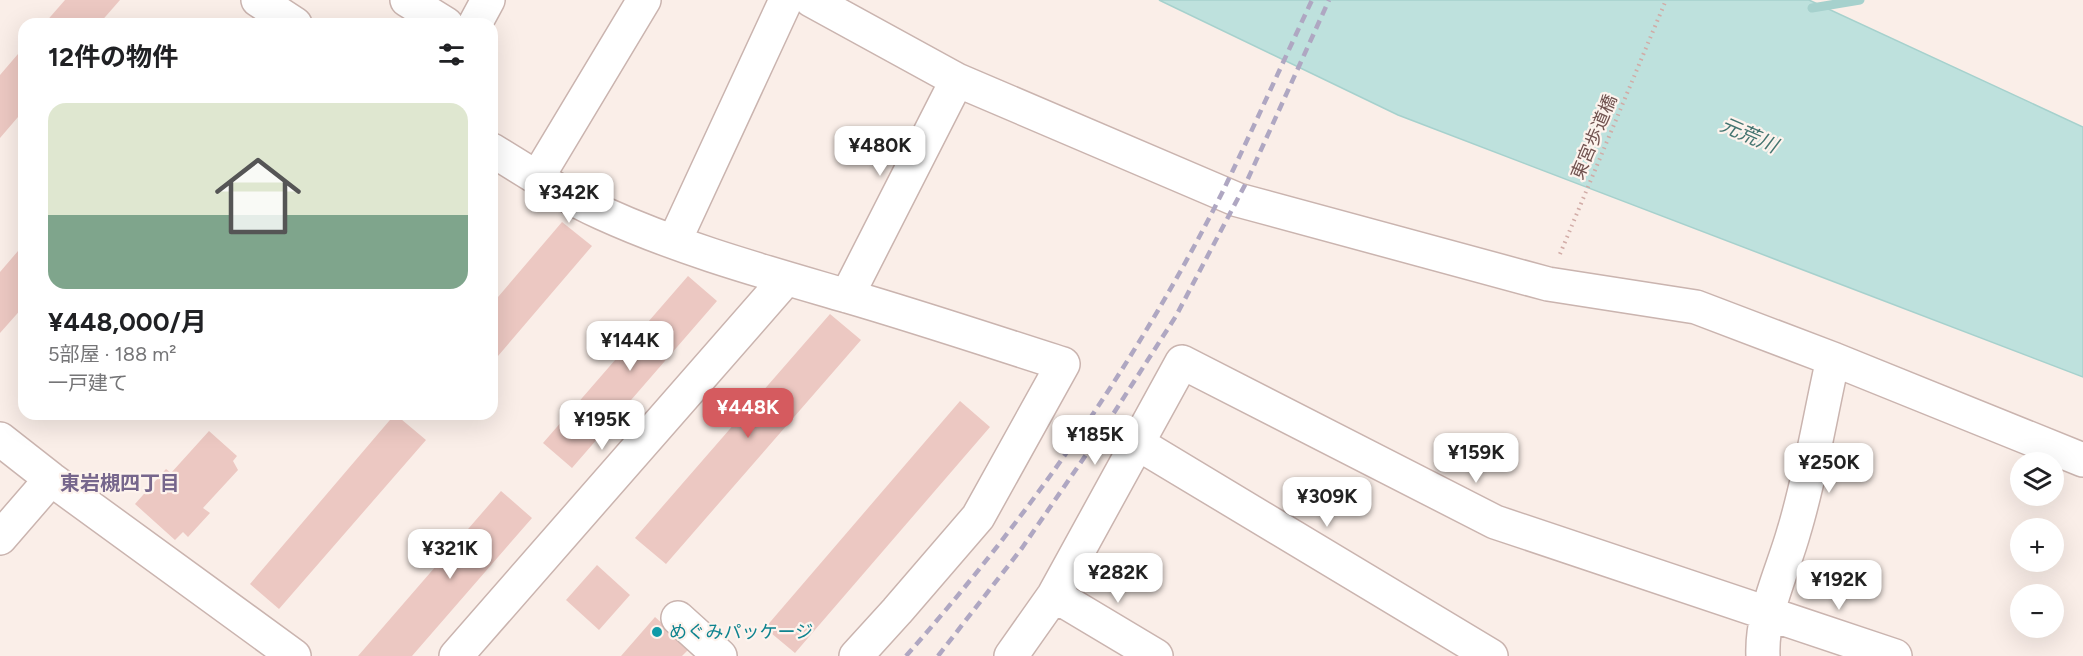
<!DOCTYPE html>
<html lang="ja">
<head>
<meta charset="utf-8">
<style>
	body { margin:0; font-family:Figtree,"Noto Sans JP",sans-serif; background:#f2f2f2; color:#202124; height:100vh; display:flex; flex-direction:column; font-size:22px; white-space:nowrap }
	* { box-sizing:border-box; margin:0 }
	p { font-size:20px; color:#757577 }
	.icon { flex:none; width:33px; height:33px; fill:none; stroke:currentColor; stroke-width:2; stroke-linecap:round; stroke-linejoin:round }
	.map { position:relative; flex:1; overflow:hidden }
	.side { position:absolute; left:18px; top:18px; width:480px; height:402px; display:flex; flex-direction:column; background:#fff; border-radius:18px; box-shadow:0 6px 24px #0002 }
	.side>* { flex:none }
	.buttons { position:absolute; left:2010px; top:452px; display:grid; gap:12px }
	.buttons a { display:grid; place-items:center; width:54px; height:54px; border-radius:50%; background:#fff; box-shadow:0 6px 24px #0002; font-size:30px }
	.price { position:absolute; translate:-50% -51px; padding:0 14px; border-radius:12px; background:#fff; color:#222; font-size:20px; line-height:39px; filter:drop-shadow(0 2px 3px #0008) }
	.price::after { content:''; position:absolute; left:50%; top:36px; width:18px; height:14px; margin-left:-9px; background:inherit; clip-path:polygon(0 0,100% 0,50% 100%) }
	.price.selected { background:#d55b5f; color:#fff }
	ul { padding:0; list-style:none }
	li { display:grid; align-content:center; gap:12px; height:318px; padding:0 30px }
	li span { display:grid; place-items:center; height:186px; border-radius:18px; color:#555 }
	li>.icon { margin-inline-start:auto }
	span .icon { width:108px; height:108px; fill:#fffc; stroke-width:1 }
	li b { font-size:26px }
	h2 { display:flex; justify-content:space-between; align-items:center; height:72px; padding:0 30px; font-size:26px }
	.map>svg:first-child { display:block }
	.water { fill:#bee1dd; stroke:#a6d1cd; stroke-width:1.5 }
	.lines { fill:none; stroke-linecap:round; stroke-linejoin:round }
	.stream { stroke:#a6d1cd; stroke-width:9 }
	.building { fill:#ecc8c2 }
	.minor-casing { stroke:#cab4af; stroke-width:36 }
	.path { stroke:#d1aba6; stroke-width:4; stroke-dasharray:1.5 4.5; stroke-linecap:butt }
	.minor { stroke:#fff; stroke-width:33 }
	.rail { stroke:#afa7c2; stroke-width:4.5; stroke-dasharray:9 6; stroke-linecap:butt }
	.culture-dot { fill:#0f9aa8; stroke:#fdf3ed; stroke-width:2 }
	.labels { text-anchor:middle; stroke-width:4.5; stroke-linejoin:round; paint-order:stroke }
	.street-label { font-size:18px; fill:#70524f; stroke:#fdf3ed }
	.culture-label { font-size:18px; fill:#0d838f; stroke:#fdf3ed; text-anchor:start }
	.water-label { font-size:20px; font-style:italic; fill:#447470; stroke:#fdf3ed }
	.neighbourhood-label { font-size:20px; font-weight:bold; fill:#76668c; stroke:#fdf3ed }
</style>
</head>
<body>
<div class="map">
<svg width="2083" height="656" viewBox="0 0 2083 656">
	<rect width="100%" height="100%" fill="#faeee8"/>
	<path class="water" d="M1159,0H1809L2083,127V377L1398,115Z"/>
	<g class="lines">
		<path class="stream" d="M1812,8L1860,0"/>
	</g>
	<path class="building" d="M65,0H120L99,24H44Z
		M24,47V110L0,138V75Z
		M562,222L592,246L492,363V304Z
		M24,244V306L0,333V272Z
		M688,276L717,301L572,468L543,443Z
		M830,314L861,340L666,564L635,538Z
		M960,401L990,427L795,653L765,628Z
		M395,414L426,440L279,609L250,584Z
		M209,431L237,456L233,461L238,470L203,508L210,513L188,537L183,532L175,540L135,504L166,469L171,473Z
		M501,491L532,518L412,656H358Z
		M597,565L630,595L599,630L566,600Z
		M655,617L690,648L682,656H621Z"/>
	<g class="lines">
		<defs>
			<path id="minor" d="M258,0L295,24
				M407,0L446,24
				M811,0L957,80L1238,200L1548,284L1696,307L1833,359L2083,460
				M475,24L488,0
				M492,150C528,172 564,196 602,213C681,249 765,272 847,296C919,317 991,341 1063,364L978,517L897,611L856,656
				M537,178L644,0
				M674,242L786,0
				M847,296L957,80
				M0,439L51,479L294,656
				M1137,443L1491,656
				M0,538L51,479
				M1054,595L1156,656
				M678,618L720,656
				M456,656L786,279
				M1011,656L1054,595L1182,362L1495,522L1895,656
				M1763,656C1761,613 1783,571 1794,531C1811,475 1820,416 1833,359"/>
		</defs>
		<use href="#minor" class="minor-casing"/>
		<path class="path" d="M1560,254L1666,0"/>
		<use href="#minor" class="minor"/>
		<path class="rail" d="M906,656C1030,516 1138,360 1222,193C1253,129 1282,64 1312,0
			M938,656L1022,548L1101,433L1176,316L1246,183L1329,0"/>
	</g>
	<circle class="culture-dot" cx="657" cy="632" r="6"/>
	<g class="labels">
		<g class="street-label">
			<text transform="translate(1594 137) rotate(-67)" y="6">東宮歩道橋</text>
		</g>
		<g class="culture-label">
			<text x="669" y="638">めぐみパッケージ</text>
		</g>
		<g class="water-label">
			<text transform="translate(1749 135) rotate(23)" y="7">元荒川</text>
		</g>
		<g class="neighbourhood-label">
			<text x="120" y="490">東岩槻四丁目</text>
		</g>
	</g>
</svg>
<div class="buttons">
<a><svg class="icon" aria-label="layers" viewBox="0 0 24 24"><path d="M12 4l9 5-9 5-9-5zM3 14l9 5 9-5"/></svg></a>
<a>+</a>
<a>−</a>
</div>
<b class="price" style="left:880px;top:177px">¥480K</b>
<b class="price" style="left:569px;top:224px">¥342K</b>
<b class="price" style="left:630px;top:372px">¥144K</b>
<b class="price selected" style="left:748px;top:439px">¥448K</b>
<b class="price" style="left:602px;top:451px">¥195K</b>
<b class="price" style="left:1095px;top:466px">¥185K</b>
<b class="price" style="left:1476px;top:484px">¥159K</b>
<b class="price" style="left:1829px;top:494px">¥250K</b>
<b class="price" style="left:1327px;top:528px">¥309K</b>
<b class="price" style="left:450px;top:580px">¥321K</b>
<b class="price" style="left:1118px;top:604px">¥282K</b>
<b class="price" style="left:1839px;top:611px">¥192K</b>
<section class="side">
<h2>12件の物件<svg class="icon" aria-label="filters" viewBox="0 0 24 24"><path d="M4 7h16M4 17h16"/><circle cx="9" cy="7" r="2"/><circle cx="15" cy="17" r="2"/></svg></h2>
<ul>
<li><span style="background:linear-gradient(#dfe7d0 60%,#7fa58c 0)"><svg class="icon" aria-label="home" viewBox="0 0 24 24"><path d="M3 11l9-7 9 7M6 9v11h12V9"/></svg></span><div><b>¥448,000/月</b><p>5部屋 · 188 m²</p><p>一戸建て</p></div></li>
</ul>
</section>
</div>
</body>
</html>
